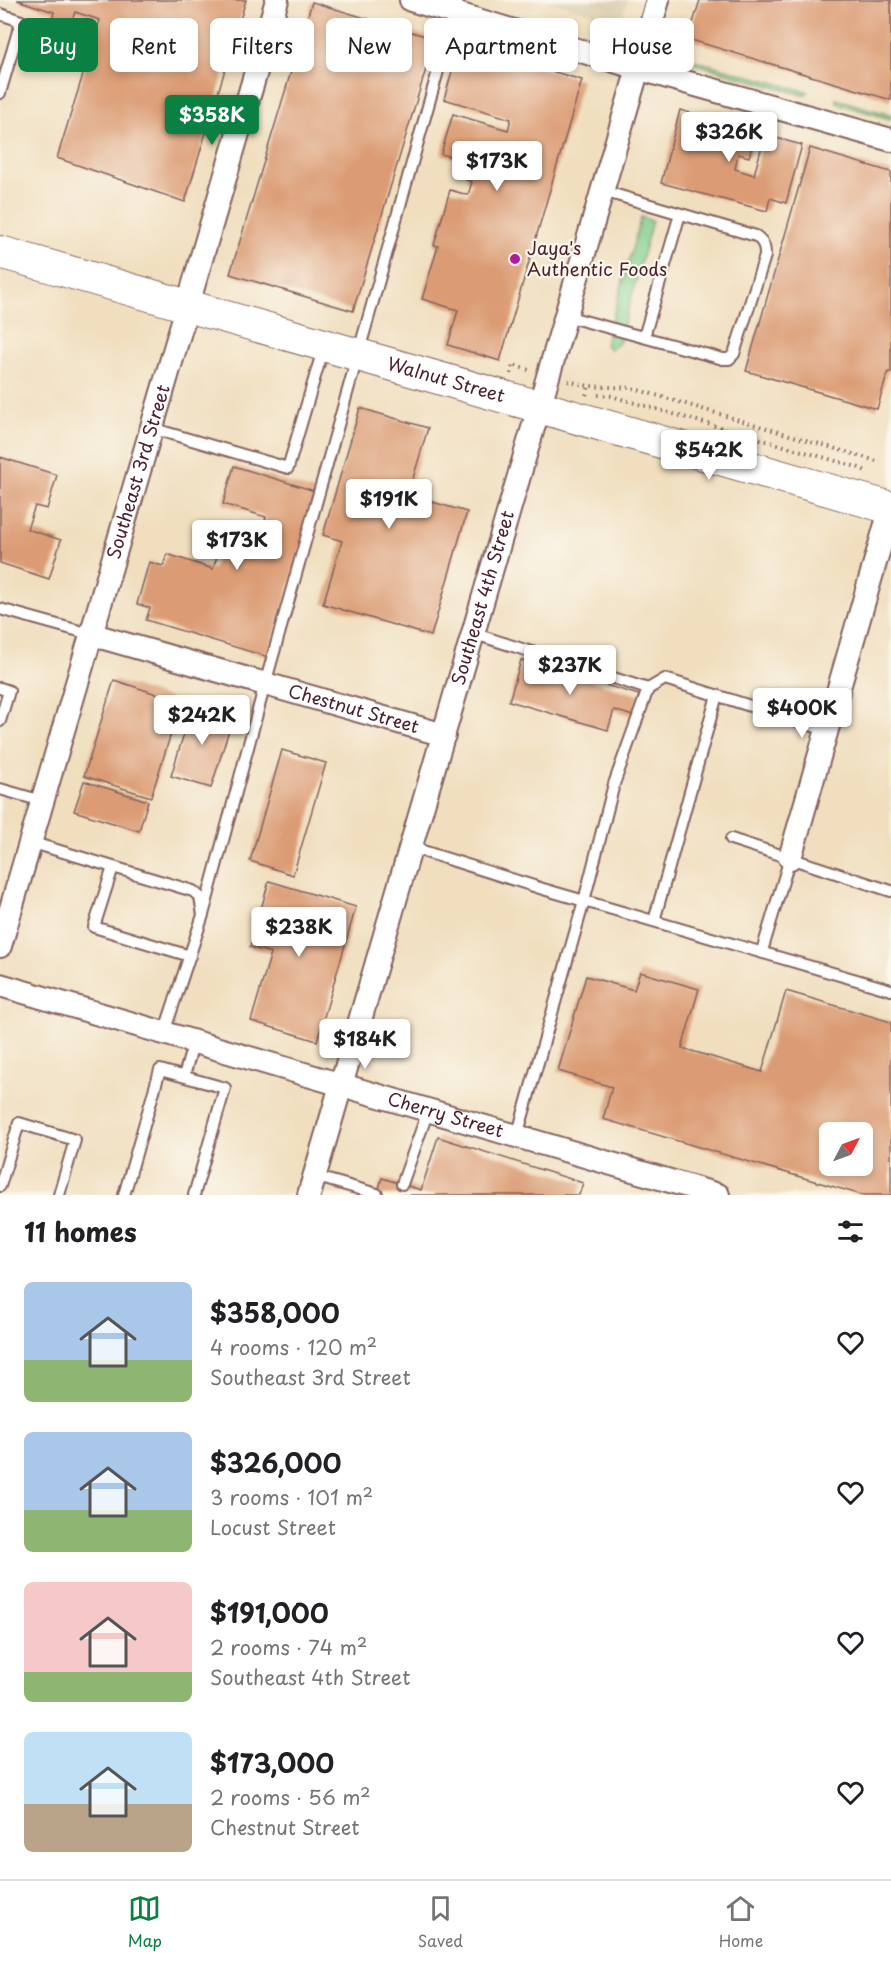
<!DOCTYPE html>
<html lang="en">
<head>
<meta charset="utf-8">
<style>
	body { margin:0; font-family:"Playpen Sans",sans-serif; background:#f2f2f2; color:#202124; height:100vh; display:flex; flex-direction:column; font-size:22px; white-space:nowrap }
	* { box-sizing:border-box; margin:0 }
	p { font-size:20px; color:#757577 }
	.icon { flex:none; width:33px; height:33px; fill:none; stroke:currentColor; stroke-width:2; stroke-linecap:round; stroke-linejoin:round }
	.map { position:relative; height:1195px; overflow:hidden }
	.side { display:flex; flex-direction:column; background:#fff; flex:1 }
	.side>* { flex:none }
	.top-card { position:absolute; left:18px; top:18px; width:855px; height:54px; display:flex; gap:12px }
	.needle { width:39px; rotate:49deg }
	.buttons { position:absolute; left:819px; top:1122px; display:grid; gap:12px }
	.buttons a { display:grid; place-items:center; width:54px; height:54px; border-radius:9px; background:#fff; box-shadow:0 3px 9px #0003; font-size:30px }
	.price { position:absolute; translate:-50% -51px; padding:0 14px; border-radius:6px; background:#fff; color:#222; font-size:20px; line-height:39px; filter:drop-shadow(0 2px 3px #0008) }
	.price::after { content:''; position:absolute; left:50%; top:36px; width:18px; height:14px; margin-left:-9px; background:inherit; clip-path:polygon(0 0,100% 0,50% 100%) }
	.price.on { background:#0b8043; color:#fff }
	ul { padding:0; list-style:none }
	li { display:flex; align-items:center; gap:18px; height:150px; padding:0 24px }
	li span { display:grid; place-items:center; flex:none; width:168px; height:120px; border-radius:9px; color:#555 }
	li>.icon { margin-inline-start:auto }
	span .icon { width:72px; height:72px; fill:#fffc; stroke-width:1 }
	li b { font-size:26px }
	h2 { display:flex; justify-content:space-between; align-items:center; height:72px; padding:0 24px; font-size:26px }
	.chip { padding:0 21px; border-radius:9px; background:#fff; box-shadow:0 3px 9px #0003; font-size:21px; line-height:54px }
	.chip.on { background:#0b8043; color:#fff }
	.tabs { display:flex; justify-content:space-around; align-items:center; height:84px; border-top:2px solid #e0e0e0; background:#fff; font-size:16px; color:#757577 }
	.tabs a { display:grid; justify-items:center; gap:3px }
	.tabs .on { color:#0b8043 }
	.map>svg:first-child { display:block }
	.built { fill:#dcd0b1 }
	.green { fill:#84cf8c; stroke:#67775c; stroke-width:1.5 }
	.building { fill:#db9c74; fill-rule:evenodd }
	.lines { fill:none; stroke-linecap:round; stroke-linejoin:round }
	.service-casing { stroke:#84625e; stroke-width:14 }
	.minor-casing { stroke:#84625e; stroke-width:26 }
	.secondary-casing { stroke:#84625e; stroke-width:34 }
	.path { stroke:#84625e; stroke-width:4; stroke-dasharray:1.5 4.5; stroke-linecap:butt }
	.service { stroke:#fff; stroke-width:10 }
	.minor { stroke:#fff; stroke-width:22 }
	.secondary { stroke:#fff; stroke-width:32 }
	.poi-dot { fill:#b5179e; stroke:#fbf7ec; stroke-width:2 }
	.labels { text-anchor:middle; stroke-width:4.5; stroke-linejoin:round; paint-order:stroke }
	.poi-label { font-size:18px; fill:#4a1f2b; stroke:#fbf7ec; text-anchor:start }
	.street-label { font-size:18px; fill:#4a1f2b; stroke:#fbf7ec }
</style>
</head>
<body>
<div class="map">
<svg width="891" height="1195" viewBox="0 0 891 1195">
	<rect width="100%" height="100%" fill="#fbf7ec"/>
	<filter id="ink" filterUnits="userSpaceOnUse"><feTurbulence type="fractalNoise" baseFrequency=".0167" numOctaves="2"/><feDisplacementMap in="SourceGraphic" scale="12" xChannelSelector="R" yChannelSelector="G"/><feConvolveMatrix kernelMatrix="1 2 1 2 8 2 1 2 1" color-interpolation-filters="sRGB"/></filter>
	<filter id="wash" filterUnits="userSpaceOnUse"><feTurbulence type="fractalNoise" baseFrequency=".008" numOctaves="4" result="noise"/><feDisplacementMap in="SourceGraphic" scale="24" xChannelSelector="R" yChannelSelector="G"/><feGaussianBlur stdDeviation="1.35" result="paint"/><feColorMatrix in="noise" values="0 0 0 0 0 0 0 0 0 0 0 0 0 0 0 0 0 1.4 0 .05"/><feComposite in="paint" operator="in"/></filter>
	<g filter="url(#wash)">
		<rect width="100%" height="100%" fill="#f0debe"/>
		<path class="built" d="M546,0H628L620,22Z"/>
		<path class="green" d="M686,58L808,92L803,95L685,61Z
			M836,99L891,115V119L838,104Z
			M641,217L652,221L619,343L610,349L605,345Z"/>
		<g id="blocks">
			<path class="building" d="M17,0H246L185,202L57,158L100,20L75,12L68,33L50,27L54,12Z
				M700,0H891V100L688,39Z
				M312,2L435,39L353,311L230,274Z
				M460,44L582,80L500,361L448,345L458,310L422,299L438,246L434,245L450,190L468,195L472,182L466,180L471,163L441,154L453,114L508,130L511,119L444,99Z
				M680,110L756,132L749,157L738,154L735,169L754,175L765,135L802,145L786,203L770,198L767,211L661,183Z
				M810,148L891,172V372H888L877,409L746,371Z
				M360,408L428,428L408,495L467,512L431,636L323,604L342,541L323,535Z
				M0,457L57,475L47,509L35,506L27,529L61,540L49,579L0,563Z
				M234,466L318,492L268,657L146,620L150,608L137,604L149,562L163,566L167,554L213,569L223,538L257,548L266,517L223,504Z
				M521,660L639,695L633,716L614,710L608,730L509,701Z
				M114,680L181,702L151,797L84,776Z
				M193,704L233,717L211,788L171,776Z
				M282,750L326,763L293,875L250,861Z
				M84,781L148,801L139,831L74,811Z
				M269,881L356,907L317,1041L251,1021L271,953L250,947Z
				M640,972L699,989L682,1048L762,1072L786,991L891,1022V1195H862L603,1119L612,1087L558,1071L586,976L634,990ZM830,1132H862V1166H830Z
				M438,1137L583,1183L579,1195H377L382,1178L421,1190Z"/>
		</g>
	</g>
	<g filter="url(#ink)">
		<use href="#blocks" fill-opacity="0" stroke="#84625e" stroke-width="1.5"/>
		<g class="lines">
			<defs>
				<path id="service" d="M0,14L21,21L0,93
					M566,316L723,359H729L734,354L765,256C765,247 764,242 756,236L603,191
					M644,337L680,214
					M151,428L288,468L324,346
					M0,609L90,634
					M472,633L648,689
					M0,688L9,691L0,721
					M0,789L42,801
					M731,839L891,891
					M30,842L193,891L200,897L203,915L164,1033
					M410,847L543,889L891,990
					M113,867L94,927L190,956
					M203,915L265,684L458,0
					M654,921L717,695
					M762,951L790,858
					M184,1076L194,1041
					M517,1136L584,901L614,784L648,689L665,679L826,730
					M314,1176L377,1194
					M402,1184L428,1111
					M0,1186L19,1123L75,1140L59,1195
					M124,1195L160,1070L225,1088L194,1195"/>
				<g id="minor">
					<path d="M411,0L671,78L891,140"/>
					<path id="s1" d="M90,634L444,735"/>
					<path d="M790,858L891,507"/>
					<path id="s2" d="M0,946L277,0"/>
					<path id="s3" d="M0,985L718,1195"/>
					<path id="s4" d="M309,1195L658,0"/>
				</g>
				<g id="secondary">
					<path id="s5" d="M0,252L891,508"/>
				</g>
			</defs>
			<use href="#service" class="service-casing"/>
			<use href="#minor" class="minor-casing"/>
			<use href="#secondary" class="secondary-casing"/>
			<path class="path" d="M511,374L513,365L529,370
				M568,381L589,386L632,388L880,462
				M586,395L589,386
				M598,395L611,396L857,467L868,472"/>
			<use href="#service" class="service"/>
			<use href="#minor" class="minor"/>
			<use href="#secondary" class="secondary"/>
		</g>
	</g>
	<circle class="poi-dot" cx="515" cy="259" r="6"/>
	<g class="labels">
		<g class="poi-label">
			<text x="527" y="255">Jaya's<tspan x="527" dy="21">Authentic Foods</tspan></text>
		</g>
		<g class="street-label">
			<text dy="6" stroke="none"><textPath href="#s5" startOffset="464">Walnut Street</textPath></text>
			<text dy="6" stroke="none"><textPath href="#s2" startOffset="494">Southeast 3rd Street</textPath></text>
			<text dy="6" stroke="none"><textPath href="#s4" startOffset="622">Southeast 4th Street</textPath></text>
			<text dy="6" stroke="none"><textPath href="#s1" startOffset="274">Chestnut Street</textPath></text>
			<text dy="6" stroke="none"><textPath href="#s3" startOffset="464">Cherry Street</textPath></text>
		</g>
	</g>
</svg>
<div class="buttons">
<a><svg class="needle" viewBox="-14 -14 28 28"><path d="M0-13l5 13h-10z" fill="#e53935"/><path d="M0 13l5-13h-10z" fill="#757577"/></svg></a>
</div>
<b class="price on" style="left:212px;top:146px">$358K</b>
<b class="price" style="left:729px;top:163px">$326K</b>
<b class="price" style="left:497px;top:192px">$173K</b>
<b class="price" style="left:709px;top:481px">$542K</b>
<b class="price" style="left:389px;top:530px">$191K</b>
<b class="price" style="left:237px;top:571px">$173K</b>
<b class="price" style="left:570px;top:696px">$237K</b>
<b class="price" style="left:802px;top:739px">$400K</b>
<b class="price" style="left:202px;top:746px">$242K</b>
<b class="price" style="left:299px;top:958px">$238K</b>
<b class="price" style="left:365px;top:1070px">$184K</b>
<div class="top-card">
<a class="chip on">Buy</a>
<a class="chip">Rent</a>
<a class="chip">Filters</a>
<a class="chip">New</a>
<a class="chip">Apartment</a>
<a class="chip">House</a>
</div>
</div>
<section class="side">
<h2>11 homes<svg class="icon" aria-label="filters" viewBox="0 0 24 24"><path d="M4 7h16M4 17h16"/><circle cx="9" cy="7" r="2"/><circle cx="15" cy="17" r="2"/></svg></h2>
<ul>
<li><span style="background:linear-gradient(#a9c7e8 65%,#8fb573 0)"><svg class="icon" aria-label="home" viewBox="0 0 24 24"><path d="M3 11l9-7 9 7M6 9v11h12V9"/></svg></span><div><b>$358,000</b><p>4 rooms · 120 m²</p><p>Southeast 3rd Street</p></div><svg class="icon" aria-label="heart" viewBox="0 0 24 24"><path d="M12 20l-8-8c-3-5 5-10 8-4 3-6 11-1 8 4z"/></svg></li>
<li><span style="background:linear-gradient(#a9c7e8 65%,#8fb573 0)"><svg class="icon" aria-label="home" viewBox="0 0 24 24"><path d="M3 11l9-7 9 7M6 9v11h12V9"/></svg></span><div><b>$326,000</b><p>3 rooms · 101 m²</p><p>Locust Street</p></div><svg class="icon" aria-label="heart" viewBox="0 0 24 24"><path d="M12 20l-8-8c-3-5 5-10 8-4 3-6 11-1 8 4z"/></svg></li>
<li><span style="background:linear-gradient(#f6c9c9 75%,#8fb573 0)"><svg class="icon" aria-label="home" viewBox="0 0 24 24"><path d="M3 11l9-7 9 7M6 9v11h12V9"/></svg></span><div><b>$191,000</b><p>2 rooms · 74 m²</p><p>Southeast 4th Street</p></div><svg class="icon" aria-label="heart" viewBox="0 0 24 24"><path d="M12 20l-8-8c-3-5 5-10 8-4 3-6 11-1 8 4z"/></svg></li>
<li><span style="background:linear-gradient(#bfe0f5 60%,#b9a48a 0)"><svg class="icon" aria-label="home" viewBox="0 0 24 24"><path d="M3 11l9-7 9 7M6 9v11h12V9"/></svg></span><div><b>$173,000</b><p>2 rooms · 56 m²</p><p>Chestnut Street</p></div><svg class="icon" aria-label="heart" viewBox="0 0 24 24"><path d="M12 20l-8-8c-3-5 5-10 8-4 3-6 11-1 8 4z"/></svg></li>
</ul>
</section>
<nav class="tabs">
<a class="on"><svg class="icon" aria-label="map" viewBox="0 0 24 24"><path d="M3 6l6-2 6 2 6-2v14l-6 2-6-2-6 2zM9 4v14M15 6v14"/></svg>Map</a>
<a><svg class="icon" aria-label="saved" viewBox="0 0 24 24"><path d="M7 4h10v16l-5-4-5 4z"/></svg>Saved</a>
<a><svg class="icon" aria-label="home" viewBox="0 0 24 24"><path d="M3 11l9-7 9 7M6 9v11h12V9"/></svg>Home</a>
</nav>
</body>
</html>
